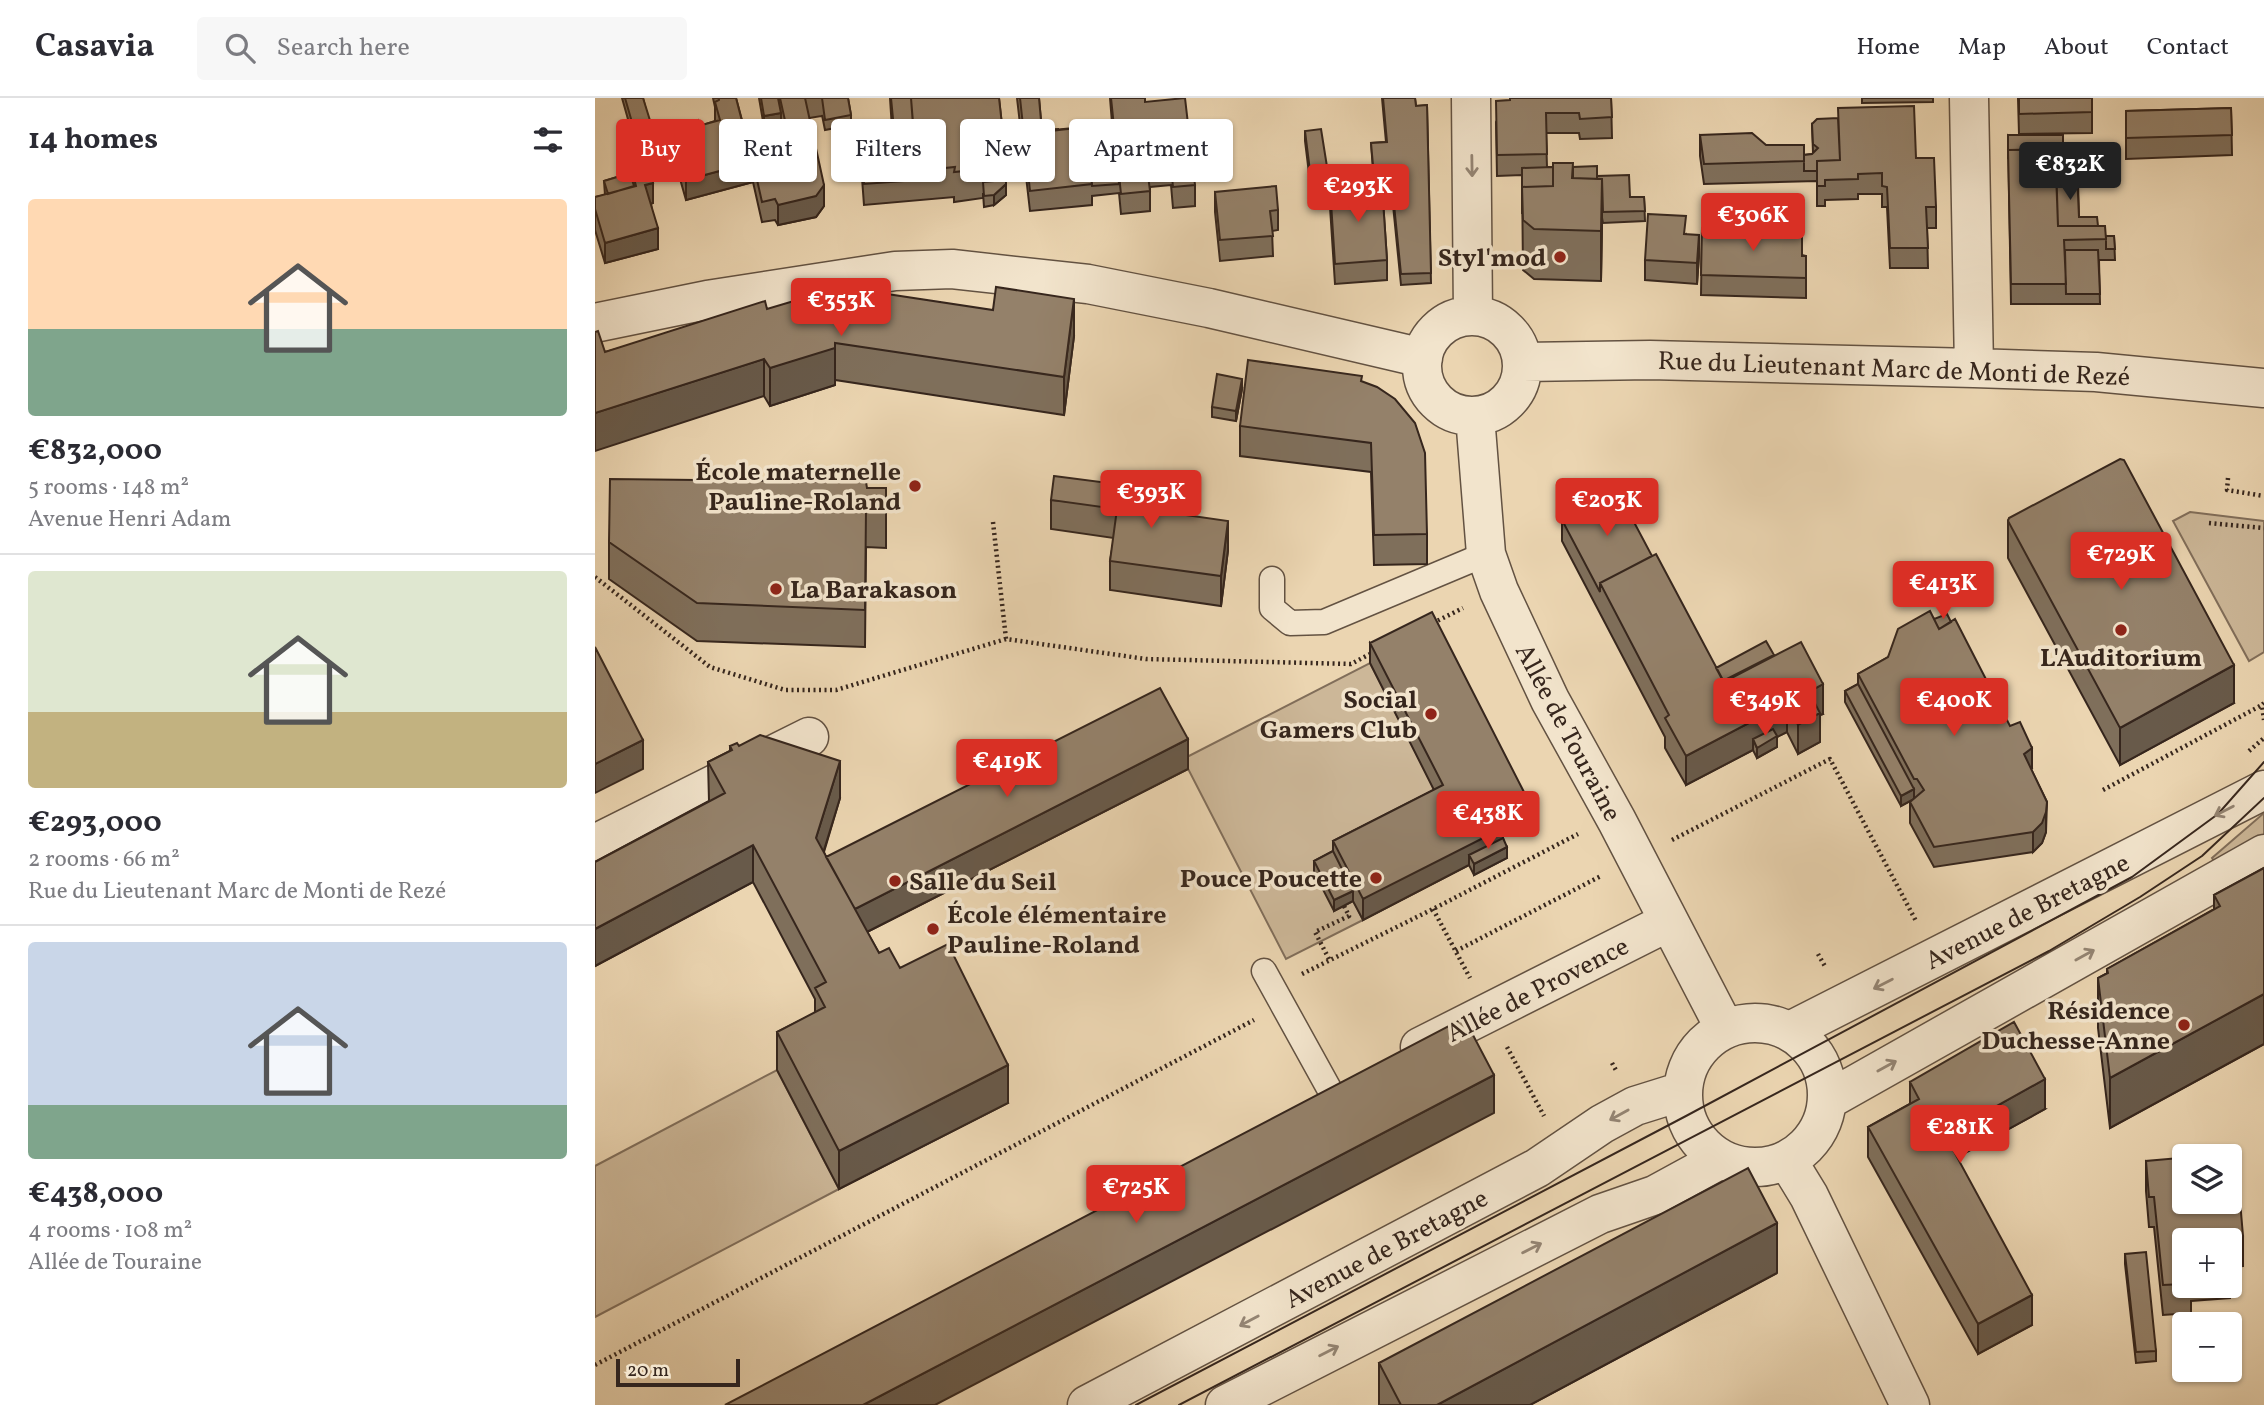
<!DOCTYPE html>
<html lang="en">
<head>
<meta charset="utf-8">
<style>
	body { margin:0; font-family:Vollkorn,serif; background:#f7f7f7; color:#2b2b33; height:100vh; display:flex; flex-direction:column; font-size:26px; white-space:nowrap }
	* { box-sizing:border-box; margin:0 }
	p { font-size:23px; color:#7c7c81 }
	.icon { flex:none; width:38px; height:38px; fill:none; stroke:currentColor; stroke-width:2; stroke-linecap:round; stroke-linejoin:round }
	.map { position:relative; flex:1; overflow:hidden }
	.drawer { display:flex; flex-direction:column; background:#fff; width:595px }
	.drawer>* { flex:none }
	.top-card { position:absolute; left:21px; top:21px; width:665px; height:63px; display:flex; gap:14px }
	.buttons { position:absolute; left:1577px; top:1046px; display:grid; gap:14px }
	.buttons a { display:grid; place-items:center; width:70px; height:70px; border-radius:7px; background:#fff; box-shadow:0 2px 5px #0004; font-size:35px }
	.scale { position:absolute; left:21px; bottom:18px; width:124px; box-sizing:border-box; padding-left:7px; border:4px solid #36261d; border-top:0; font-size:19px; line-height:24px; white-space:nowrap; color:#36261d; -webkit-text-stroke:5px #f2e4cc; paint-order:stroke }
	.price { position:absolute; translate:-50% -60px; padding:0 16px; border-radius:7px; background:#d93025; color:#fff; font-size:23px; line-height:46px; filter:drop-shadow(0 2px 4px #0008) }
	.price::after { content:''; position:absolute; left:50%; top:42px; width:21px; height:16px; margin-left:-10px; background:inherit; clip-path:polygon(0 0,100% 0,50% 100%) }
	.price.on { background:#222; color:#fff }
	ul { padding:0; list-style:none }
	li { display:grid; align-content:center; gap:14px; height:371px; padding:0 28px }
	li+li { border-top:2px solid #e1e1e2 }
	li span { display:grid; place-items:center; height:217px; border-radius:7px; color:#555 }
	li>.icon { margin-inline-start:auto }
	span .icon { width:126px; height:126px; fill:#fffc; stroke-width:1 }
	li b { font-size:30px }
	h2 { display:flex; justify-content:space-between; align-items:center; height:84px; padding:0 28px; font-size:30px }
	.chip { padding:0 24px; border-radius:7px; background:#fff; box-shadow:0 2px 5px #0004; font-size:24px; line-height:63px }
	.chip.on { background:#d93025; color:#fff }
	header { display:flex; align-items:center; gap:42px; box-sizing:border-box; height:98px; padding:0 35px; background:#fff; border-bottom:2px solid #e1e1e2 }
	header strong { font-size:33px }
	nav { display:flex; gap:38px; margin-inline-start:auto; font-size:24px }
	.search { width:490px; height:63px; background:#f7f7f7; display:flex; align-items:center; gap:18px; box-sizing:border-box; padding:0 24px; border-radius:7px; color:#7c7c81; font-size:26px }
	main { display:flex; flex:1; min-height:0 }
	.map>svg:first-child { display:block }
	.green { fill:#ccb798; stroke:#816e5a; stroke-width:2 }
	.lines { fill:none; stroke-linecap:round; stroke-linejoin:round }
	.service-casing { stroke:#635242; stroke-width:27 }
	.minor-casing { stroke:#635242; stroke-width:41 }
	.path { stroke:#36261d; stroke-width:4.5; stroke-dasharray:2 3.5; stroke-linecap:butt }
	.service { stroke:#f2e4cc; stroke-width:24 }
	.minor { stroke:#f2e4cc; stroke-width:38 }
	.tram { stroke:#36261d; stroke-width:2 }
	.wall { fill:#7f6f5b; stroke:#36261d; stroke-width:2; fill-rule:evenodd }
	.shaded-wall { fill:#685a4a; stroke:#36261d; stroke-width:2 }
	.building { fill:#94816a; stroke:#36261d; stroke-width:2 }
	.oneway { stroke:#948574 }
	.poi-dot { fill:#8f2418; stroke:#f2e4cc; stroke-width:2.5 }
	.labels { text-anchor:middle; stroke-width:7; stroke-linejoin:round; paint-order:stroke }
	.poi-label { font-size:26px; font-weight:bold; fill:#36261d; stroke:#f2e4cc; text-anchor:end }
	.street-label { font-size:26px; fill:#36261d; stroke:#f2e4cc }
</style>
</head>
<body>
<header>
<strong>Casavia</strong>
<div class="search"><svg class="icon" aria-label="search" viewBox="0 0 24 24"><circle cx="10" cy="10" r="6"/><path d="M15 15l6 6"/></svg>Search here</div>
<nav><a>Home</a><a>Map</a><a>About</a><a>Contact</a></nav>
</header>
<main>
<section class="drawer">
<h2>14 homes<svg class="icon" aria-label="filters" viewBox="0 0 24 24"><path d="M4 7h16M4 17h16"/><circle cx="9" cy="7" r="2"/><circle cx="15" cy="17" r="2"/></svg></h2>
<ul>
<li><span style="background:linear-gradient(#ffd9b3 60%,#7fa58c 0)"><svg class="icon" aria-label="home" viewBox="0 0 24 24"><path d="M3 11l9-7 9 7M6 9v11h12V9"/></svg></span><div><b>€832,000</b><p>5 rooms · 148 m²</p><p>Avenue Henri Adam</p></div></li>
<li><span style="background:linear-gradient(#dfe7d0 65%,#c2b280 0)"><svg class="icon" aria-label="home" viewBox="0 0 24 24"><path d="M3 11l9-7 9 7M6 9v11h12V9"/></svg></span><div><b>€293,000</b><p>2 rooms · 66 m²</p><p>Rue du Lieutenant Marc de Monti de Rezé</p></div></li>
<li><span style="background:linear-gradient(#c9d6e8 75%,#7fa58c 0)"><svg class="icon" aria-label="home" viewBox="0 0 24 24"><path d="M3 11l9-7 9 7M6 9v11h12V9"/></svg></span><div><b>€438,000</b><p>4 rooms · 108 m²</p><p>Allée de Touraine</p></div></li>
</ul>
</section>
<div class="map">
<svg width="1669" height="1307" viewBox="0 0 1669 1307">
	<rect width="100%" height="100%" fill="#ebd5b1"/>
	<filter id="stains"><feTurbulence type="fractalNoise" baseFrequency=".00286" numOctaves="4"/><feColorMatrix values="0 0 0 0 .2 0 0 0 0 .09 0 0 0 0 .02 0 0 0 .5 -.17"/></filter>
	<radialGradient id="worn" r=".72"><stop offset=".6" stop-color="#630" stop-opacity="0"/><stop offset="1" stop-color="#630" stop-opacity=".3"/></radialGradient>
	<path class="green" d="M1595,414L1669,423V554L1654,563L1578,423Z
		M775,565L848,708L738,764L768,822L691,861L588,661Z
		M1669,715V746L1624,772L1617,760Z
		M182,972L244,1091L0,1219V1068Z"/>
	<g class="lines">
		<defs>
			<path id="service" d="M677,481V510L695,525L729,524L891,456
				M669,873L737,996"/>
			<path id="minor" d="M876,0L878,218
				M1374,0L1379,270
				M827 268a50 50 0 1 1 100 0a50 50 0 1 1-100 0Z
				M0,225L112,202L300,173L357,171L493,186L614,210L828,260
				M928,264L1055,262L1379,270L1501,274L1669,290
				M880,318L891,456L904,493L955,602L1022,723L1130,931
				M0,746L214,639
				M1088 997a72 72 0 1 1 144 0a72 72 0 1 1-144 0Z
				M1195,933L1669,692
				M825,949L1073,824
				M1233,1002L1669,756
				M1192,1062L1214,1098L1315,1307
				M492,1307L942,1070L1007,1026L1040,1008L1088,993
				M630,1307L1005,1116L1060,1097L1126,1061"/>
		</defs>
		<use href="#service" class="service-casing"/>
		<use href="#minor" class="minor-casing"/>
		<path class="path" d="M1633,380L1632,392L1669,398
			M398,424L411,541
			M1614,425L1669,430
			M0,479L115,569L190,592H241L411,541L551,561L756,566L777,555
			M838,525L868,510
			M1669,605L1667,607L1669,622
			M1654,653L1669,640
			M1508,692L1667,607
			M1077,742L1235,661L1321,823
			M838,811L875,880
			M861,853L1006,778
			M1223,856L1231,870
			M734,861L720,834L754,818L749,808
			M707,876L838,811L983,736
			M912,949L949,1018
			M1017,965L1022,974
			M0,1267L659,922"/>
		<use href="#service" class="service"/>
		<use href="#minor" class="minor"/>
		<path class="tram" d="M541,1307L1091,1018L1537,779L1623,716L1669,664
			M584,1307L1454,853L1545,799L1607,758L1669,700"/>
	</g>
	<path class="wall" d="M27,0H48L63,59L51,63L58,105L56,106L63,151L10,165L0,132V99L10,97L9,83L33,76L31,69V49L40,46Z
		M118,0H141L154,48L173,50L191,46L186,25L169,29L164,0H253L256,17V27L230,32L227,17V18L214,20L229,108L221,119L183,127L180,122L167,124L158,84L91,102L78,56V35H80V28H105L120,23V9Z
		M295,0H404L411,63V97L399,107L389,109L388,95V100L359,104V99L269,107L265,53V33L297,31Z
		M422,0H444L447,33L490,29L517,25L515,0H550V4L600,87V108L578,110L576,87L555,89V113L526,116L524,95L497,98V107L435,113Z
		M787,0H820L821,8L832,7L836,185L806,187L796,87L787,88L792,162V182L740,186L735,109V89L779,85L776,45L791,44Z
		M915,0H1016L1017,40L985,41L984,35H951L952,69H978L1002,78L1035,99H1049L1050,123L1008,125L1007,120L1006,183L939,181L928,172L927,77L902,78L901,24L915,2Z
		M1267,0H1338V4L1267,5Z
		M1423,0H1497V35L1424,36Z
		M1636,10L1637,57L1531,61V13Z
		M1217,26L1321,60L1341,109V130H1332L1333,170H1295L1292,109H1287V96H1263V101L1230,102V108H1222V83L1109,86L1105,58V37L1171,47L1209,57L1217,56L1218,55Z
		M710,33L733,75V86H728L729,99L717,100L710,43Z
		M1413,37L1468,51H1510V84H1483L1484,119L1503,128L1511,138H1519L1520,162H1504L1505,206H1416Z
		M620,94L683,112V132L677,133L678,158L625,163L620,114Z
		M1107,130L1211,158V200L1106,197Z
		M1091,136L1104,157L1102,186L1050,182V162Z
		M172,211L479,238L469,317L240,282V287L175,308L169,298L10,254Z
		M767,284L832,436V466L779,467L776,374L645,358V328Z
		M647,291L641,323L617,319V309Z
		M272,390H291V450L271,449L270,549L102,543L14,481V444Z
		M456,402L537,409L633,452L626,508L515,492V463L519,440L456,431Z
		M967,422L1057,458L1121,570L1179,557L1228,616L1225,617V644L1203,656L1192,634L1182,639V649L1162,660L1158,652L1091,687L1070,650V639L967,443Z
		M1413,423L1639,605L1525,667L1413,460Z
		M1339,521L1437,670L1436,671L1452,704L1451,734L1447,745L1438,754L1339,769L1315,725V704L1317,702L1306,708L1250,604V593L1263,586V576L1293,559Z
		M775,545L932,720L908,733V740L912,760L879,777L874,767L768,822L758,803L739,813L719,774V763L738,753V743L839,692L775,565Z
		M135,648H144L245,700L229,754L231,759L593,671L272,834L284,855L305,870L413,1005L244,1091L182,972V934L220,915V901L158,784L0,868V764L114,703L113,664L135,653Z
		M1669,770V946L1515,1030L1503,930V880L1512,875V871L1619,811V797Z
		M1315,984L1450,1011L1362,1059L1437,1227L1383,1256L1273,1059V1029L1315,1006Z
		M1551,1063L1585,1069L1648,1138V1168L1635,1169V1200L1596,1203V1215L1568,1217L1559,1129H1554L1551,1093ZM1589,1143H1634V1188H1589Z
		M1530,1156L1561,1253V1263L1541,1265L1530,1166Z
		M1182,1175L935,1307H784V1265Z"/>
	<path class="shaded-wall" d="M186,15V25L169,29V18Z
		M63,48V59L46,65V54Z
		M158,64V84L91,102V82Z
		M1007,81V131L1006,183V133Z
		M58,85V105L50,107V87Z
		M411,86V97L399,107V97Z
		M229,87V108L221,119L183,127V107Z
		M63,130V151L10,165V145Z
		M1104,137V157L1102,186V165Z
		M479,201V238L469,317V279Z
		M240,245V287L175,308V270Z
		M169,261V298L0,353V315Z
		M647,281V291L641,323V313Z
		M633,423V452L626,508V478Z
		M1639,567V605L1525,667V630Z
		M1228,586V616L1225,617V644L1203,656V627L1214,594Z
		M1192,605V634L1182,639V649L1162,660V650L1158,641V652L1091,687V658Z
		M593,641V671L256,842V813Z
		M48,642V671L0,695V666Z
		M1437,650V670L1429,676V656Z
		M245,663V700L221,778V740Z
		M1319,691V701L1306,708V698Z
		M932,700V720L908,733V750L874,757V767L768,822V801L901,716Z
		M1451,714V734L1447,745L1438,754V734Z
		M158,747V784L0,868V831Z
		M912,749V760L879,777V766Z
		M758,793V803L739,813V802Z
		M1669,896V946L1515,1030V980Z
		M413,967V1005L244,1091V1053Z
		M899,977V1015L340,1307H268Z
		M1450,981V1011L1350,1066V1037Z
		M1182,1125V1175L935,1307H842Z
		M1437,1197V1227L1383,1256V1226Z"/>
	<path class="building" d="M30,0H48L63,48L48,53L46,44L43,45Z
		M124,0H141L155,54L195,45L185,0H213H210L229,87L221,98L183,107L180,101L167,104L158,64L91,82L78,35L125,22L120,4L124,2Z
		M166,0H183L186,15L169,18Z
		M227,0H253L256,17L230,22Z
		M296,0H316L322,82L269,86L265,33L299,31Z
		M316,0H404L411,63L388,65V71L359,74L360,69L322,73Z
		M425,0H444L447,34L491,29L497,86L435,93Z
		M516,0H550V4L590,0L600,87L578,89L576,67L552,69L555,93L526,96Z
		M788,0H820L821,8L832,7L836,175L806,176L796,77L779,78L776,45L792,44Z
		M915,0H1016L1017,19L985,21L984,15H951L952,56L902,57L901,3L915,2Z
		M1424,0H1497V14L1424,16Z
		M1319,8L1321,60H1339L1341,109H1331L1333,150H1295L1292,89L1287,88V75L1263,76V81L1230,82V88H1222V63L1245,62L1243,10Z
		M1636,10L1637,37L1531,40V13Z
		M1243,20L1245,62L1222,63V73H1209V57L1217,56L1223,50L1218,46L1217,26L1222,21Z
		M103,22L105,28L82,34L80,28Z
		M518,25L524,86L497,88L491,29H490V28Z
		M463,31V32L447,34V32Z
		M726,31L733,75L727,76L729,88L717,89L710,33Z
		M1157,35L1171,47H1209V63L1109,66L1105,37Z
		M1413,37H1468V51L1413,52V61Z
		M46,44L58,85L50,87L63,130L10,145L0,111V99L41,88L31,49Z
		M171,45L173,50L155,54L154,48Z
		M1510,51V63L1461,64L1463,128H1510L1511,141L1469,142L1471,186H1416L1413,52Z
		M958,65H978L977,80L1007,81L1006,133L939,131L928,122L927,89L958,88Z
		M1002,68V81L978,80V69Z
		M958,69V88L927,89V116V70Z
		M1461,74H1482L1484,119H1502L1503,128H1463Z
		M35,75L39,88L13,96L9,83Z
		M1034,77L1035,99H1049L1050,113L1008,114L1007,81H1002V78Z
		M411,82V86L399,97L389,98L388,84Z
		M782,85V87L741,89V87Z
		M787,87L792,162L740,166L735,89Z
		M681,88L683,112L675,113L678,138L625,142L620,94Z
		M1053,116L1091,118L1089,136L1104,137L1102,165L1050,162Z
		M1107,130L1207,133V158H1211V180L1106,177Z
		M1511,138H1519L1520,151H1511Z
		M1470,152H1503L1505,196H1471Z
		M246,189L398,212L401,189L479,201L469,279L240,245V250L175,270L169,261L0,315V234L3,233L10,254L170,203L172,211Z
		M653,262L767,278L766,283L782,289L800,301L820,325L830,355L832,436L779,437L776,345L645,328Z
		M622,276L647,281L641,313L617,309Z
		M1525,361L1529,362L1639,567L1525,630L1413,423L1414,420Z
		M459,378L537,388L535,409L633,423L626,478L515,463L522,411L456,402Z
		M15,381L271,384L272,390H291V412H271L270,512L102,505L14,444Z
		M1023,394L1057,458L1005,485V494L967,422Z
		M1061,456L1129,584L1206,544L1228,586L1214,594L1225,615L1203,627L1192,605L1091,658L1070,620L1074,617L1005,485Z
		M1335,513L1344,531L1360,521L1415,628L1425,624L1437,650L1429,656L1452,704L1451,714L1447,725L1438,734L1339,749L1315,704L1329,692L1322,681H1319L1263,576L1293,559L1303,531Z
		M837,514L932,700L901,716L908,730L768,801L738,743L848,687L775,545Z
		M1352,516L1356,524L1344,531L1339,521Z
		M1171,543L1179,557L1128,583L1121,570Z
		M0,549L48,642L0,666Z
		M1263,586L1319,691L1306,698L1250,593Z
		M565,590L593,641L260,811L231,759Z
		M1178,631L1182,638L1162,650L1158,641Z
		M165,637L245,663L221,740L284,855L294,850L305,870L353,846L413,967L244,1053L182,934L230,909L220,890L231,884L158,747L0,831V764L130,695L113,664L137,652L135,648L142,645L144,648Z
		M908,740L912,749L879,766L874,757Z
		M738,753L758,793L739,802L719,763Z
		M1669,770V896L1515,980L1503,880L1513,875L1512,871L1625,808L1619,797Z
		M869,920L899,977L268,1307H130Z
		M1419,924L1450,981L1350,1037L1437,1197L1383,1226L1273,1029L1324,1001L1315,984Z
		M1584,1060L1585,1069H1589V1104H1634V1068L1642,1067L1648,1138L1632,1139V1143H1589V1186L1568,1187L1559,1099H1554L1551,1063Z
		M1153,1070L1182,1125L842,1307H806L784,1265Z
		M1551,1154L1561,1253L1541,1254L1530,1156Z"/>
	<defs><path id="oneway-shaft" d="M-6 0H5M1.5-3L5.5 0L1.5 3" fill="none" stroke-width="1.6" stroke-linecap="round" stroke-linejoin="round" transform="scale(1.75)"/></defs>
	<g class="oneway">
		<use href="#oneway-shaft" transform="translate(877 68) rotate(89)"/>
		<use href="#oneway-shaft" transform="translate(1629 713) rotate(153)"/>
		<use href="#oneway-shaft" transform="translate(1490 857) rotate(-29)"/>
		<use href="#oneway-shaft" transform="translate(1288 886) rotate(153)"/>
		<use href="#oneway-shaft" transform="translate(1292 968) rotate(-29)"/>
		<use href="#oneway-shaft" transform="translate(1024 1017) rotate(151)"/>
		<use href="#oneway-shaft" transform="translate(937 1150) rotate(-27)"/>
		<use href="#oneway-shaft" transform="translate(654 1223) rotate(152)"/>
		<use href="#oneway-shaft" transform="translate(734 1253) rotate(-27)"/>
	</g>
	<g class="poi-dot">
		<circle cx="965" cy="159" r="7"/>
		<circle cx="320" cy="388" r="7"/>
		<circle cx="181" cy="491" r="7"/>
		<circle cx="1526" cy="532" r="7"/>
		<circle cx="836" cy="616" r="7"/>
		<circle cx="781" cy="780" r="7"/>
		<circle cx="300" cy="783" r="7"/>
		<circle cx="338" cy="831" r="7"/>
		<circle cx="1589" cy="927" r="7"/>
	</g>
	<g class="labels">
		<g class="poi-label">
			<text x="951" y="168">Styl'mod</text>
			<text x="306" y="382">École maternelle<tspan x="306" dy="30">Pauline-Roland</tspan></text>
			<text x="195" y="500" text-anchor="start">La Barakason</text>
			<text x="1526" y="568" text-anchor="middle">L'Auditorium</text>
			<text x="822" y="610">Social<tspan x="822" dy="30">Gamers Club</tspan></text>
			<text x="767" y="789">Pouce Poucette</text>
			<text x="314" y="792" text-anchor="start">Salle du Seil</text>
			<text x="352" y="825" text-anchor="start">École élémentaire<tspan x="352" dy="30">Pauline-Roland</tspan></text>
			<text x="1575" y="921">Résidence<tspan x="1575" dy="30">Duchesse-Anne</tspan></text>
		</g>
		<g class="street-label">
			<text transform="translate(1299 270) rotate(2)" y="9">Rue du Lieutenant Marc de Monti de Rezé</text>
			<text transform="translate(974 634) rotate(62)" y="9">Allée de Touraine</text>
			<text transform="translate(1432 813) rotate(-27)" y="9">Avenue de Bretagne</text>
			<text transform="translate(942 891) rotate(-27)" y="9">Allée de Provence</text>
			<text transform="translate(791 1150) rotate(-28)" y="9">Avenue de Bretagne</text>
		</g>
	</g>
	<rect width="100%" height="100%" filter="url(#stains)"/>
	<rect width="100%" height="100%" fill="url(#worn)"/>
</svg>
<div class="buttons">
<a><svg class="icon" aria-label="layers" viewBox="0 0 24 24"><path d="M12 4l9 5-9 5-9-5zM3 14l9 5 9-5"/></svg></a>
<a>+</a>
<a>−</a>
</div>
<div class="scale">20 m</div>
<b class="price on" style="left:1475px;top:104px">€832K</b>
<b class="price" style="left:763px;top:126px">€293K</b>
<b class="price" style="left:1158px;top:155px">€306K</b>
<b class="price" style="left:246px;top:240px">€353K</b>
<b class="price" style="left:556px;top:432px">€393K</b>
<b class="price" style="left:1012px;top:440px">€203K</b>
<b class="price" style="left:1526px;top:494px">€729K</b>
<b class="price" style="left:1348px;top:523px">€413K</b>
<b class="price" style="left:1170px;top:640px">€349K</b>
<b class="price" style="left:1359px;top:640px">€400K</b>
<b class="price" style="left:412px;top:701px">€419K</b>
<b class="price" style="left:893px;top:753px">€438K</b>
<b class="price" style="left:1365px;top:1067px">€281K</b>
<b class="price" style="left:541px;top:1127px">€725K</b>
<div class="top-card">
<a class="chip on">Buy</a>
<a class="chip">Rent</a>
<a class="chip">Filters</a>
<a class="chip">New</a>
<a class="chip">Apartment</a>
</div>
</div>
</main>
</body>
</html>
